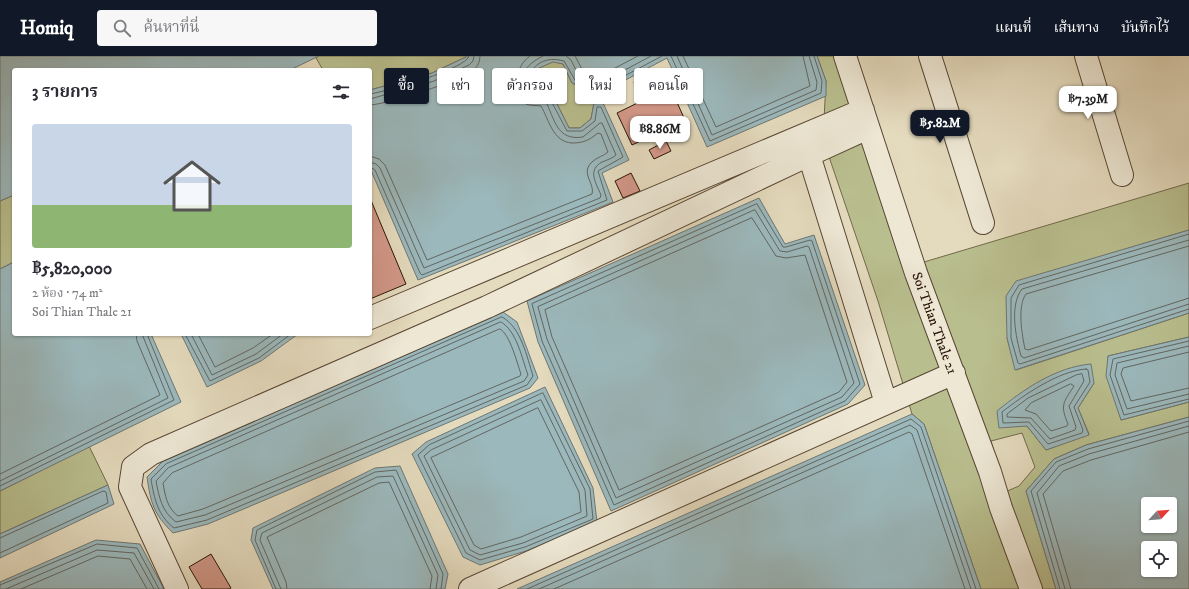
<!DOCTYPE html>
<html lang="th">
<head>
<meta charset="utf-8">
<style>
	body { margin:0; font-family:"IM FELL DW Pica","Noto Serif Thai",serif; background:#f7f7f7; color:#2b2b33; height:100vh; display:flex; flex-direction:column; font-size:15px; white-space:nowrap }
	* { box-sizing:border-box; margin:0 }
	p { font-size:13px; color:#7c7c81 }
	.icon { flex:none; width:22px; height:22px; fill:none; stroke:currentColor; stroke-width:2; stroke-linecap:round; stroke-linejoin:round }
	.map { position:relative; flex:1; overflow:hidden }
	.drawer { position:absolute; left:12px; top:12px; width:360px; height:268px; display:flex; flex-direction:column; background:#fff; border-radius:4px; box-shadow:0 1px 3px #0004 }
	.drawer>* { flex:none }
	.guide { position:absolute; left:384px; top:12px; width:380px; height:36px; display:flex; gap:8px }
	.needle { width:26px; rotate:64deg }
	.fabs { position:absolute; left:1141px; top:441px; display:grid; gap:8px }
	.fabs a { display:grid; place-items:center; width:36px; height:36px; border-radius:4px; background:#fff; box-shadow:0 1px 3px #0004; font-size:20px }
	.price { position:absolute; translate:-50% -34px; padding:0 9px; border-radius:8px; background:#fff; color:#222; font-size:13px; line-height:26px; filter:drop-shadow(0 1px 2px #0008) }
	.price::after { content:''; position:absolute; left:50%; top:24px; width:12px; height:9px; margin-left:-6px; background:inherit; clip-path:polygon(0 0,100% 0,50% 100%) }
	.price.current { background:#111827; color:#fff }
	ul { padding:0; list-style:none }
	li { display:grid; align-content:center; gap:8px; height:212px; padding:0 20px }
	li+li { border-top:1px solid #e1e1e2 }
	li span { display:grid; place-items:center; height:124px; border-radius:4px; color:#555 }
	li>.icon { margin-inline-start:auto }
	span .icon { width:72px; height:72px; fill:#fffc; stroke-width:1 }
	li b { font-size:17px }
	h2 { display:flex; justify-content:space-between; align-items:center; height:48px; padding:0 20px; font-size:17px }
	.tag { padding:0 14px; border-radius:4px; background:#fff; box-shadow:0 1px 3px #0004; font-size:14px; line-height:36px }
	.tag.current { background:#111827; color:#fff }
	header { display:flex; align-items:center; gap:24px; box-sizing:border-box; height:56px; padding:0 20px; background:#111827; color:#fff }
	header strong { font-size:19px }
	nav { display:flex; gap:22px; margin-inline-start:auto; font-size:14px }
	.search { width:280px; height:36px; background:#f7f7f7; display:flex; align-items:center; gap:10px; box-sizing:border-box; padding:0 14px; border-radius:4px; color:#7c7c81; font-size:15px }
	.map>svg:first-child { display:block }
	.green { fill:#b9be8e; stroke:#72694a; fill-rule:evenodd }
	.water { fill:#9bb8bc; stroke:#6e7673; fill-rule:evenodd }
	.lines { fill:none; stroke-linecap:round; stroke-linejoin:round }
	.shore { stroke:#626661; stroke-width:1 }
	.building { fill:#d19787; stroke:#2a1406 }
	.minor-casing { stroke:#584634; stroke-width:24 }
	.minor { stroke:#ede7d4; stroke-width:22 }
	.labels { text-anchor:middle; stroke-width:3; stroke-linejoin:round; paint-order:stroke }
	.street-label { font-size:14px; fill:#2a1406; stroke:#ede7d4 }
</style>
</head>
<body>
<header>
<strong>Homiq</strong>
<div class="search"><svg class="icon" aria-label="search" viewBox="0 0 24 24"><circle cx="10" cy="10" r="6"/><path d="M15 15l6 6"/></svg>ค้นหาที่นี่</div>
<nav><a>แผนที่</a><a>เส้นทาง</a><a>บันทึกไว้</a></nav>
</header>
<div class="map">
<svg width="1189" height="533" viewBox="0 0 1189 533">
	<rect width="100%" height="100%" fill="#e4dabd"/>
	<filter id="stains"><feTurbulence type="fractalNoise" baseFrequency=".005" numOctaves="4"/><feColorMatrix values="0 0 0 0 .2 0 0 0 0 .09 0 0 0 0 .02 0 0 0 .5 -.17"/></filter>
	<radialGradient id="worn" r=".72"><stop offset=".6" stop-color="#630" stop-opacity="0"/><stop offset="1" stop-color="#630" stop-opacity=".3"/></radialGradient>
	<path class="green" d="M319,0H468L432,17L370,34V14H323L316,2Z
		M817,0H851L924,206L1189,127V174L1083,206L1007,282L1016,314L1189,257V281L1108,300L1121,364L1189,346V361L1086,389L1054,403L1026,435L1056,533H981L924,368L912,358L878,245L823,83L826,25ZM1094,327L1078,352L1089,378L1046,394L1027,370ZM1022,377L1035,411L1019,430L1005,436L991,385Z
		M553,5L563,8L572,27L584,32L594,47L591,63L580,72H569L550,34L533,35L530,25L537,13Z
		M14,139V206L0,213V145Z
		M89,390L108,429L0,478V435Z"/>
	<path class="water" d="M0,0H319L290,14H14V139L0,145Z
		M468,0H817L826,25V40L707,91L667,2L599,38L629,104L602,117L613,146L418,224L370,112V34L432,17ZM553,6L563,8L572,27L584,32L594,47L591,63L580,72H569L550,34H533L530,25L537,13Z
		M759,142L785,188L814,179L865,329L848,348L611,455L538,286L527,245Z
		M1189,174V257L1015,314L1007,282L1006,240L1016,225Z
		M14,206V278H151L181,346L0,435V213Z
		M503,256L517,266L538,322L530,332L208,468L173,477C153,457 151,448 147,421L163,405Z
		M181,278H298L261,305L207,331Z
		M1189,281V346L1121,364L1106,320L1108,300Z
		M1091,308L1094,327L1078,352L1089,379L1046,394L1027,370L999,372L997,355C1024,333 1056,311 1091,308Z
		M545,331L593,432L597,466L526,495L480,509L463,501L412,398L426,386Z
		M912,358L924,368L981,533H517Z
		M1189,361V533H1056L1026,435L1054,403L1086,389ZM1148,448H1170V470H1148ZM1148,492H1170V514H1148Z
		M400,410L448,518L445,533H273L251,484L253,472L375,412Z
		M108,429L114,448L0,502V478Z
		M96,484L140,488L164,533H0V526Z"/>
	<g class="lines">
		<path class="shore" d="M566,0L571,4L579,20L589,24L595,30L651,0
			M575,0L583,15L596,22L638,0
			M671,0L710,85L821,37L822,25L814,0
			M677,0L712,79L816,34L817,26L809,0
			M683,0L716,71L810,30L803,0
			M370,38C384,36 467,13 469,0
			M370,43L434,25L469,9L473,5L474,0
			M370,49C389,48 459,25 474,14C478,10 480,5 480,0
			M370,100L379,103L385,109L427,204L592,138C595,127 580,117 592,106C597,101 604,100 608,96L601,78L598,77C589,84 584,87 572,87C553,86 549,64 541,50C536,49 531,50 526,48C508,38 516,9 530,0
			M370,106L376,108L380,112L424,212L600,142L601,139C596,127 587,114 602,106C607,104 613,102 616,99L602,67H600L583,81C556,85 555,63 545,44C540,43 534,45 529,43C525,40 524,36 523,32C518,16 531,6 543,0
			M370,111L375,114L420,217L422,219L607,144L598,115L623,101L601,51H597L595,65L582,75H567L548,39C534,36 529,43 526,24C534,7 546,0 564,5L575,24L587,28L594,38L598,34L662,0
			M757,148L783,191H786L810,184L812,185L860,328L845,345L614,449L542,285L532,248Z
			M755,154L780,195L787,196L807,190L809,191L854,327L842,341L616,442L547,283L538,251Z
			M752,162L776,200L786,202L805,199L847,326L839,336L619,434L552,281L545,254Z
			M1189,178L1019,229L1011,242V282L1018,307L1020,308L1189,253
			M1189,184L1022,233C1009,250 1016,281 1021,300L1024,302L1189,248
			M1189,190L1026,238C1017,250 1022,279 1025,293L1028,294L1189,242
			M502,261C521,271 527,301 533,320L527,329L207,464L174,472C158,460 154,442 151,423L166,408Z
			M501,266C517,275 522,303 528,319L524,325L205,459L176,466C162,456 159,441 156,425L168,412Z
			M500,273C510,278 517,307 521,318L520,320L203,453L178,460C167,452 165,439 163,427L172,417Z
			M185,278L210,325L259,302L291,278
			M191,278L212,319L256,298L283,278
			M198,278L215,311L253,292L273,278
			M1189,285L1113,303L1110,319L1124,359L1189,343
			M1189,290L1117,307L1115,319L1127,353L1189,338
			M1189,296L1123,312L1121,318L1131,345L1189,332
			M1086,313L1088,314L1090,326L1074,351L1083,374L1082,377L1048,388L1029,366L1003,367L1002,356C1024,339 1058,315 1086,313Z
			M1082,318L1084,325L1069,350L1076,371L1075,374L1050,383L1031,362L1007,361V358L1028,342L1076,319Z
			M1071,328L1074,330C1063,347 1060,349 1068,368L1067,370L1051,375L1036,358L1025,354L1031,347Z
			M543,337L590,433L593,463L525,491L480,504L466,497L418,399L429,389Z
			M541,344L585,434L587,460L523,487L480,499L470,494L424,400L431,394Z
			M538,352L579,436L581,456L521,481L481,493L474,489L431,402Z
			M0,418L160,339L137,285L136,278
			M0,425L168,342L142,278
			M0,430L174,344L147,278
			M0,482L103,435L106,436L108,447L0,497
			M0,529L97,488L137,492L159,533
			M6,533L97,494L134,497L154,533
			M21,533L98,500L130,503L147,533
			M276,533L255,484L257,474L375,416L396,414L443,518L441,533
			M281,533L260,484L262,477L377,421L393,420L438,519L436,533
			M287,533L286,526L267,481L379,427L389,426L432,520L430,533
			M527,533L911,363L921,371L976,533
			M539,533L910,369L917,374L971,533
			M554,533L909,376L912,378L965,533
			M1060,533L1031,435L1056,406L1088,393L1189,365
			M1065,533L1037,437L1059,410L1089,398L1189,370
			M1071,533L1043,438L1063,415L1091,404L1189,376"/>
	</g>
	<path class="building" d="M662,14L670,31L642,45L634,26Z
		M670,31L685,64L632,89L617,57Z
		M666,85L671,95L654,103L649,94Z
		M631,117L640,135L623,142L615,125Z
		M370,142L406,228L370,243Z
		M211,498L231,532L229,533H202L189,511Z"/>
	<g class="lines">
		<defs>
			<path id="minor" d="M845,0L916,217L990,416L1001,452L1031,533
				M930,0L983,167
				M1086,0L1122,119
				M809,99L886,347
				M370,262L863,54
				M177,533L130,431L133,411L151,398L487,251L809,99L868,72
				M470,533L954,317"/>
		</defs>
		<use href="#minor" class="minor-casing"/>
		<use href="#minor" class="minor"/>
	</g>
	<g class="labels">
		<g class="street-label">
			<text transform="translate(935 267) rotate(70)" y="5">Soi Thian Thale 21</text>
		</g>
	</g>
	<rect width="100%" height="100%" filter="url(#stains)"/>
	<rect width="100%" height="100%" fill="url(#worn)"/>
</svg>
<div class="fabs">
<a><svg class="needle" viewBox="-14 -14 28 28"><path d="M0-13l5 13h-10z" fill="#e53935"/><path d="M0 13l5-13h-10z" fill="#7c7c81"/></svg></a>
<a><svg class="icon" aria-label="locate" viewBox="0 0 24 24"><circle cx="12" cy="12" r="6"/><path d="M12 2v4M12 18v4M2 12h4M18 12h4"/></svg></a>
</div>
<b class="price" style="left:1088px;top:64px">฿7.39M</b>
<b class="price current" style="left:940px;top:88px">฿5.82M</b>
<b class="price" style="left:660px;top:94px">฿8.86M</b>
<div class="guide">
<a class="tag current">ซื้อ</a>
<a class="tag">เช่า</a>
<a class="tag">ตัวกรอง</a>
<a class="tag">ใหม่</a>
<a class="tag">คอนโด</a>
</div>
<section class="drawer">
<h2>3 รายการ<svg class="icon" aria-label="filters" viewBox="0 0 24 24"><path d="M4 7h16M4 17h16"/><circle cx="9" cy="7" r="2"/><circle cx="15" cy="17" r="2"/></svg></h2>
<ul>
<li><span style="background:linear-gradient(#c9d6e8 65%,#8fb573 0)"><svg class="icon" aria-label="home" viewBox="0 0 24 24"><path d="M3 11l9-7 9 7M6 9v11h12V9"/></svg></span><div><b>฿5,820,000</b><p>2 ห้อง · 74 m²</p><p>Soi Thian Thale 21</p></div></li>
</ul>
</section>
</div>
</body>
</html>
